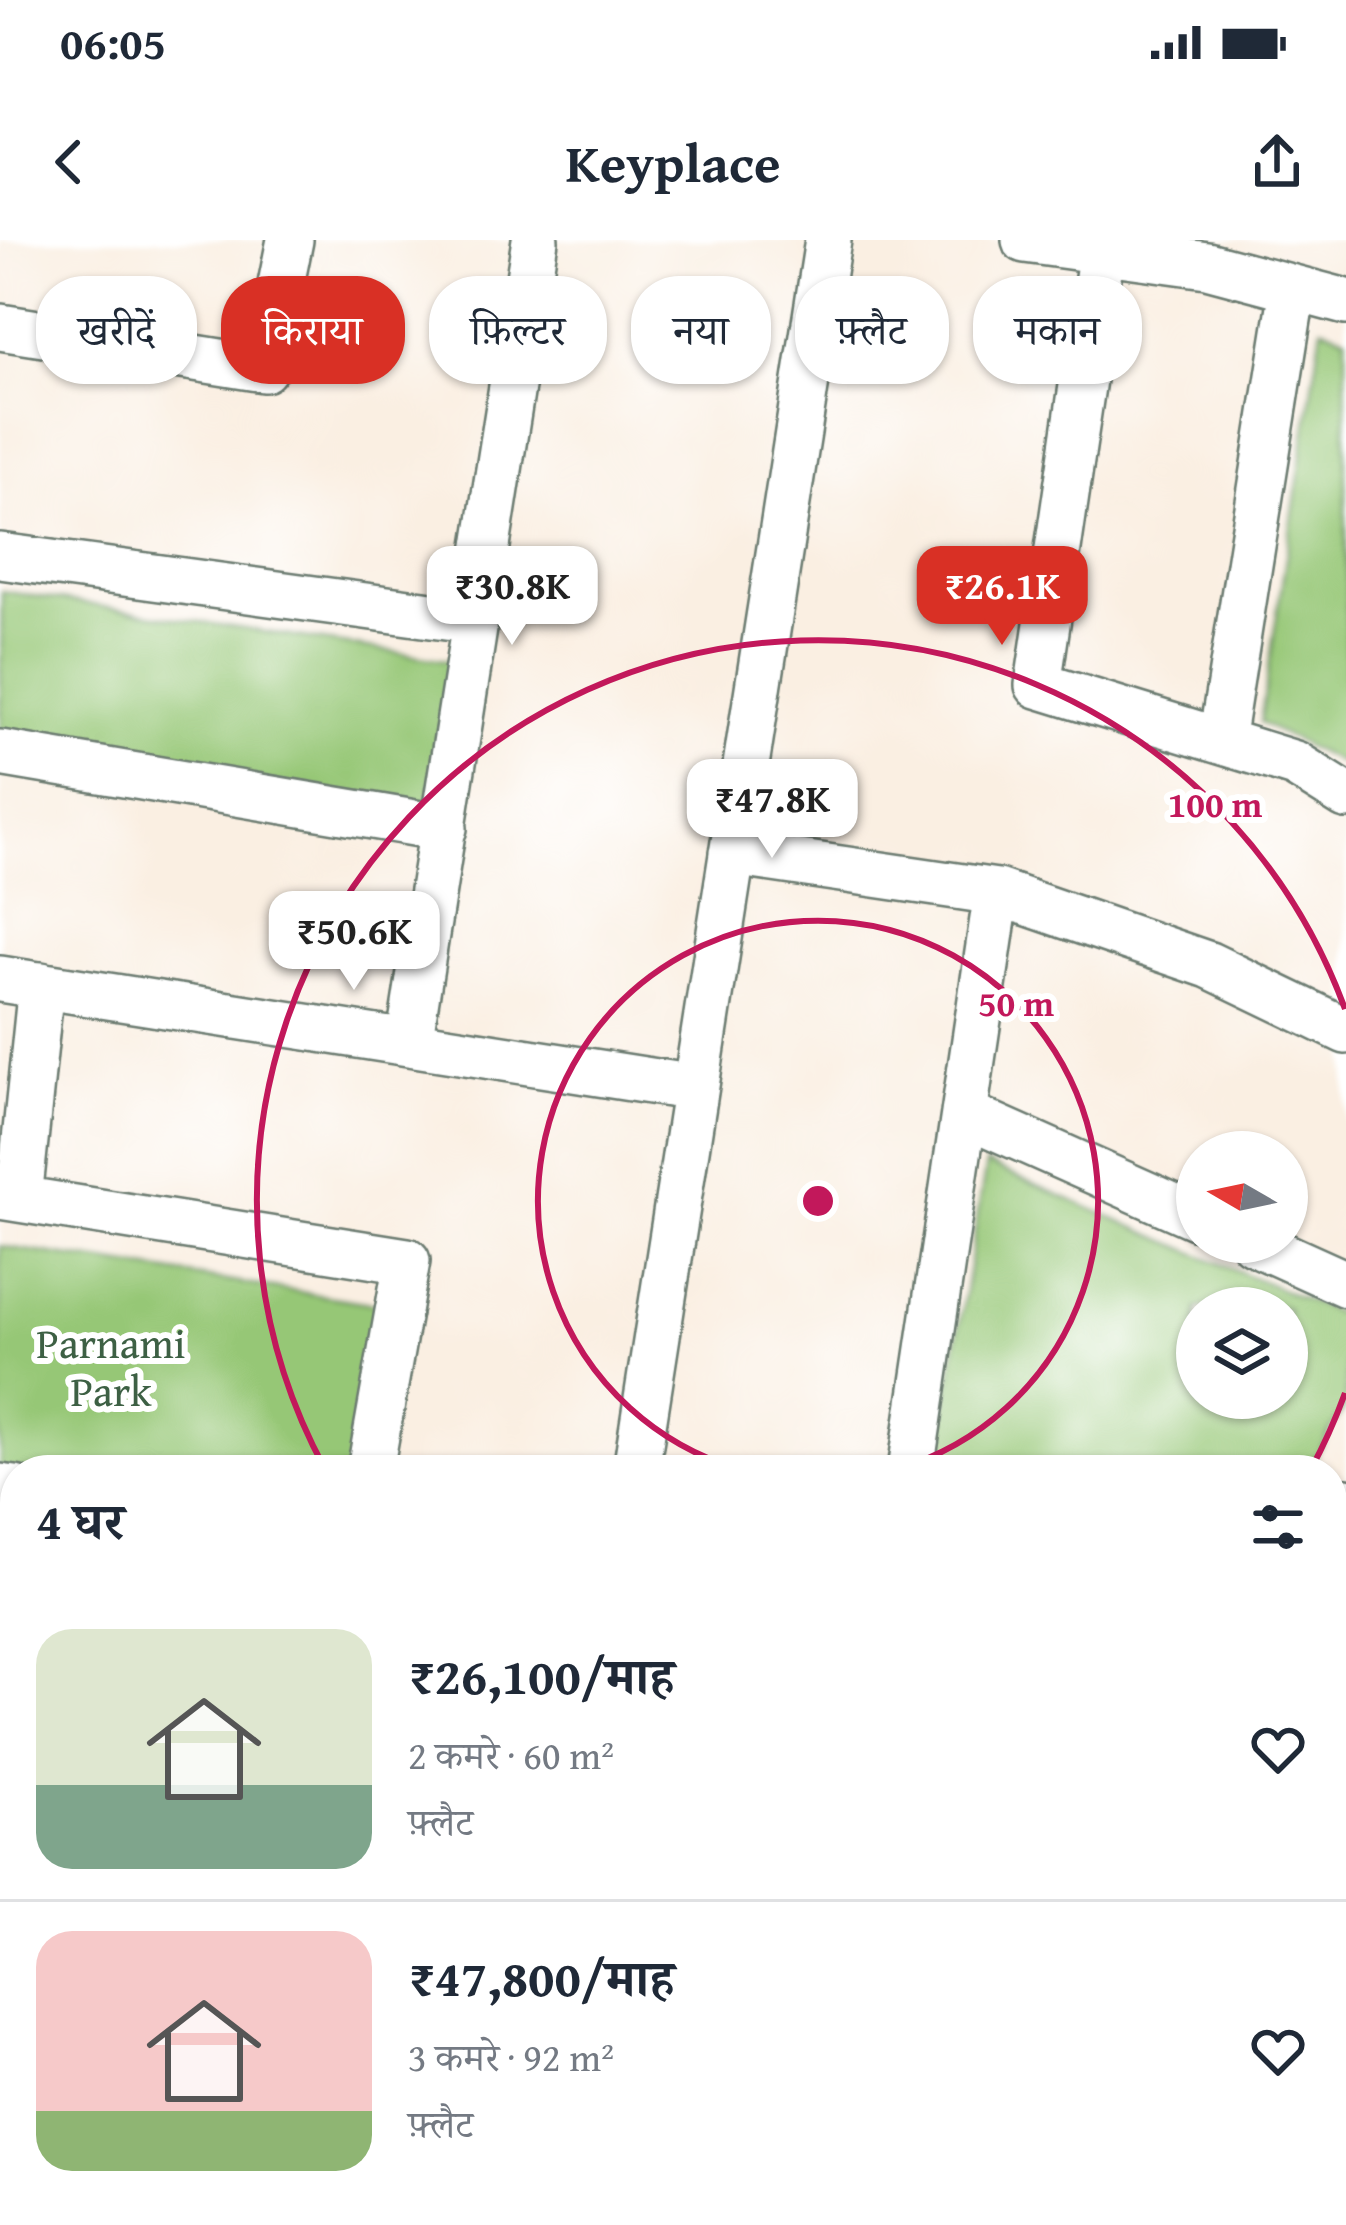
<!DOCTYPE html>
<html lang="hi">
<head>
<meta charset="utf-8">
<style>
	body { margin:0; font-family:"Gentium Book Plus","Noto Serif Devanagari",serif; background:#f2f2f3; color:#1f2937; height:100vh; display:flex; flex-direction:column; font-size:45px; white-space:nowrap }
	* { box-sizing:border-box; margin:0 }
	p { font-size:39px; color:#747a83 }
	.icon { flex:none; width:66px; height:66px; fill:none; stroke:currentColor; stroke-width:2; stroke-linecap:round; stroke-linejoin:round }
	.map { position:relative; flex:1; overflow:hidden }
	.sheet { position:absolute; left:0px; top:1215px; width:1347px; height:771px; display:flex; flex-direction:column; background:#fff; border-radius:48px 48px 0 0; box-shadow:0 3px 9px #0004 }
	.sheet>* { flex:none }
	.guide { position:absolute; left:36px; top:36px; width:1275px; height:108px; display:flex; gap:24px }
	.needle { width:78px; rotate:279deg }
	.fabs { position:absolute; left:1176px; top:891px; display:grid; gap:24px }
	.fabs a { display:grid; place-items:center; width:132px; height:132px; border-radius:50%; background:#fff; box-shadow:0 3px 9px #0004; font-size:60px }
	.price { position:absolute; translate:-50% -102px; padding:0 27px; border-radius:24px; background:#fff; color:#222; font-size:39px; line-height:78px; filter:drop-shadow(0 3px 6px #0008) }
	.price::after { content:''; position:absolute; left:50%; top:72px; width:36px; height:27px; margin-left:-18px; background:inherit; clip-path:polygon(0 0,100% 0,50% 100%) }
	.price.current { background:#d93025; color:#fff }
	ul { padding:0; list-style:none }
	li { display:flex; align-items:center; gap:36px; height:300px; padding:0 36px }
	li+li { border-top:3px solid #e0e1e3 }
	li span { display:grid; place-items:center; flex:none; width:336px; height:240px; border-radius:36px; color:#555 }
	li>.icon { margin-inline-start:auto }
	span .icon { width:144px; height:144px; fill:#fffc; stroke-width:1 }
	li b { font-size:51px }
	h2 { display:flex; justify-content:space-between; align-items:center; height:144px; padding:0 36px; font-size:51px }
	.pill { padding:0 42px; border-radius:48px; background:#fff; box-shadow:0 3px 9px #0004; font-size:42px; line-height:108px }
	.pill.current { background:#d93025; color:#fff }
	.status { display:flex; justify-content:space-between; align-items:center; height:84px; padding:0 60px; background:#fff; direction:ltr }
	.status svg { height:33px; fill:currentColor }
	header { display:flex; justify-content:space-between; align-items:center; height:156px; padding:0 36px; background:#fff; font-size:54px; font-weight:700 }
	.map>svg:first-child { display:block }
	.green { fill:#96c776; stroke:#5a8255; stroke-width:3; fill-rule:evenodd }
	.lines { fill:none; stroke-linecap:round; stroke-linejoin:round }
	.minor-casing { stroke:#6c7b71; stroke-width:50 }
	.minor { stroke:#fff; stroke-width:45 }
	.ring { fill:none; stroke:#c2185b; stroke-width:6 }
	.labels { text-anchor:middle; stroke-width:12; stroke-linejoin:round; paint-order:stroke }
	.park-label { font-size:42px; fill:#3d6044; stroke:#fff }
	.centre { fill:#c2185b; stroke:#fff; stroke-width:6 }
	.ring-label { font-size:36px; text-anchor:middle; font-weight:bold; fill:#c2185b; stroke:#fff; stroke-width:12; stroke-linejoin:round; paint-order:stroke }
</style>
</head>
<body>
<div class="status"><b>06:05</b><svg viewBox="0 0 49 12"><path d="M0 12V9h3v3zM5 12V6h3v6zM10 12V3h3v9zM15 12V0h3v12zM26 1h20v11H26zM47 4h2v5h-2z"/></svg></div>
<header><svg class="icon" aria-label="back" viewBox="0 0 24 24"><path d="M15 5l-7 7 7 7"/></svg>Keyplace<svg class="icon" aria-label="share" viewBox="0 0 24 24"><path d="M12 15V3M7 8l5-5 5 5M5 13v7h14v-7"/></svg></header>
<div class="map">
<svg width="1346" height="1985" viewBox="0 0 1346 1985">
	<rect width="100%" height="100%" fill="#fff"/>
	<filter id="ink" filterUnits="userSpaceOnUse"><feTurbulence type="fractalNoise" baseFrequency=".00833" numOctaves="2"/><feDisplacementMap in="SourceGraphic" scale="24" xChannelSelector="R" yChannelSelector="G"/><feConvolveMatrix kernelMatrix="1 2 1 2 8 2 1 2 1" color-interpolation-filters="sRGB"/></filter>
	<filter id="wash" filterUnits="userSpaceOnUse"><feTurbulence type="fractalNoise" baseFrequency=".004" numOctaves="4" result="noise"/><feDisplacementMap in="SourceGraphic" scale="48" xChannelSelector="R" yChannelSelector="G"/><feGaussianBlur stdDeviation="2.7" result="paint"/><feColorMatrix in="noise" values="0 0 0 0 0 0 0 0 0 0 0 0 0 0 0 0 0 1.4 0 .05"/><feComposite in="paint" operator="in"/></filter>
	<g filter="url(#wash)">
		<rect width="100%" height="100%" fill="#faefe2"/>
		<path class="green" d="M1322,87L1346,96V526L1260,483Z
			M2,351L451,421L428,572L0,506Z
			M986,924L1346,1077V1165L1307,1230H935ZM1287,1068V1158H1197V1068Z
			M0,1006L383,1065L358,1230H15L0,1252Z"/>
	</g>
	<g filter="url(#ink)">
		<g class="lines">
			<defs>
				<path id="minor" d="M1025,0L1207,25L1346,62
					M1102,10L1038,445L1295,524L1346,556
					M0,87L264,129L290,0
					M0,316L475,381
					M1221,501L1293,48
					M0,513L444,588
					M732,613L997,652L1209,725L1346,791
					M0,739L695,848
					M409,803L535,0
					M964,873L1197,977
					M0,956L407,1021L370,1230
					M19,959L41,745
					M1253,1002L1346,1044
					M636,1230L828,0
					M911,1230L997,652
					M0,1247L15,1249
					M1332,1288L1346,1261
					M0,1504L15,1506
					M0,1779L15,1782
					M1332,1938L1346,1940
					M512,1985L514,1971
					M1089,1985L1091,1971"/>
			</defs>
			<use href="#minor" class="minor-casing"/>
			<use href="#minor" class="minor"/>
		</g>
	</g>
	<g class="ring">
		<path d="M738 1229A280 280 0 1 1 898 1229"/>
		<path d="M1345 1153A561 561 0 0 1 1311 1229M325 1229A561 561 0 1 1 1345 769"/>
	</g>
	<g class="labels">
		<g class="park-label">
			<text x="111" y="1118">Parnami<tspan x="111" dy="48">Park</tspan></text>
		</g>
	</g>
	<circle cx="818" cy="961" r="18" class="centre"/>
	<g class="ring-label">
		<text x="1215" y="577">100 m</text>
		<text x="1016" y="776">50 m</text>
	</g>
</svg>
<div class="fabs">
<a><svg class="needle" viewBox="-14 -14 28 28"><path d="M0-13l5 13h-10z" fill="#e53935"/><path d="M0 13l5-13h-10z" fill="#747a83"/></svg></a>
<a><svg class="icon" aria-label="layers" viewBox="0 0 24 24"><path d="M12 4l9 5-9 5-9-5zM3 14l9 5 9-5"/></svg></a>
</div>
<b class="price" style="left:512px;top:408px">₹30.8K</b>
<b class="price current" style="left:1002px;top:408px">₹26.1K</b>
<b class="price" style="left:772px;top:621px">₹47.8K</b>
<b class="price" style="left:354px;top:753px">₹50.6K</b>
<div class="guide">
<a class="pill">खरीदें</a>
<a class="pill current">किराया</a>
<a class="pill">फ़िल्टर</a>
<a class="pill">नया</a>
<a class="pill">फ़्लैट</a>
<a class="pill">मकान</a>
</div>
<section class="sheet">
<h2>4 घर<svg class="icon" aria-label="filters" viewBox="0 0 24 24"><path d="M4 7h16M4 17h16"/><circle cx="9" cy="7" r="2"/><circle cx="15" cy="17" r="2"/></svg></h2>
<ul>
<li><span style="background:linear-gradient(#dfe7d0 65%,#7fa58c 0)"><svg class="icon" aria-label="home" viewBox="0 0 24 24"><path d="M3 11l9-7 9 7M6 9v11h12V9"/></svg></span><div><b>₹26,100/माह</b><p>2 कमरे · 60 m²</p><p>फ़्लैट</p></div><svg class="icon" aria-label="heart" viewBox="0 0 24 24"><path d="M12 20l-8-8c-3-5 5-10 8-4 3-6 11-1 8 4z"/></svg></li>
<li><span style="background:linear-gradient(#f6c9c9 75%,#8fb573 0)"><svg class="icon" aria-label="home" viewBox="0 0 24 24"><path d="M3 11l9-7 9 7M6 9v11h12V9"/></svg></span><div><b>₹47,800/माह</b><p>3 कमरे · 92 m²</p><p>फ़्लैट</p></div><svg class="icon" aria-label="heart" viewBox="0 0 24 24"><path d="M12 20l-8-8c-3-5 5-10 8-4 3-6 11-1 8 4z"/></svg></li>
</ul>
</section>
</div>
</body>
</html>
